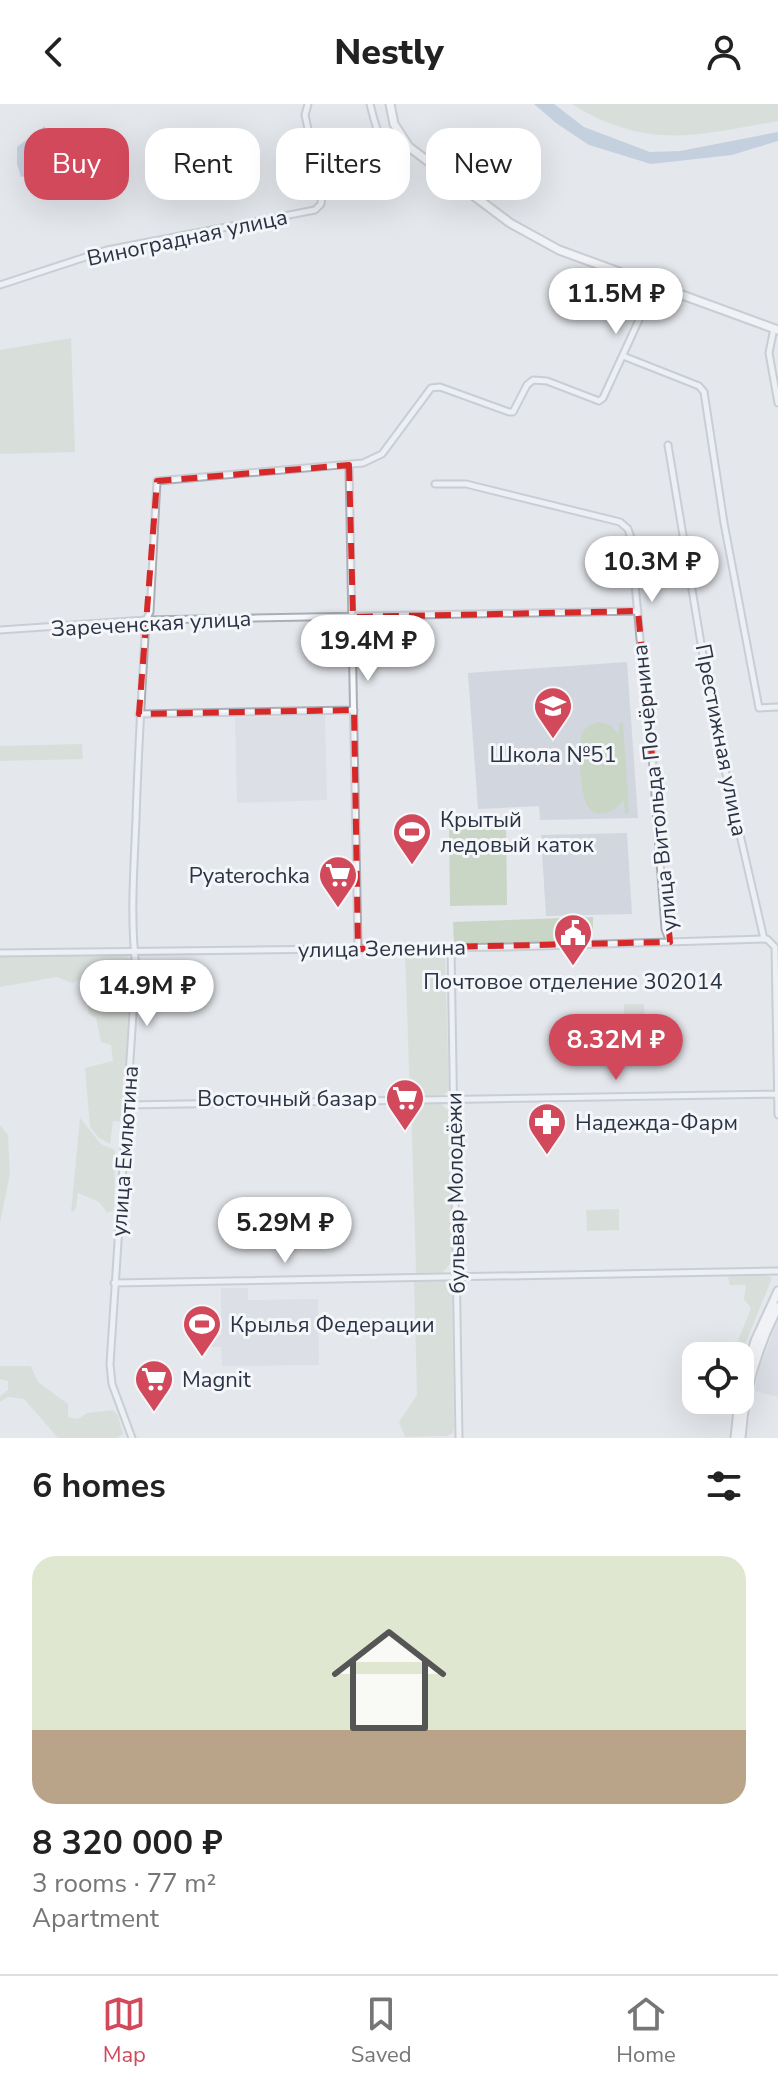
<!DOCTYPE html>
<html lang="en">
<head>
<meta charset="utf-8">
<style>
	body { margin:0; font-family:"Nunito Sans",sans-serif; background:#f6f6f6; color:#222; height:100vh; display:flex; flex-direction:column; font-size:30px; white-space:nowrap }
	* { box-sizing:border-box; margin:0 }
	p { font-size:26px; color:#767676 }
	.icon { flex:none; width:44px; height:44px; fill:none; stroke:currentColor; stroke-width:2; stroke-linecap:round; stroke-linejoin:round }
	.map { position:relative; height:1334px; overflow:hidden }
	.drawer { display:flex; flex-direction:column; background:#fff; flex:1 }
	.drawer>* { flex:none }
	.guide { position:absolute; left:24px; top:24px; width:730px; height:72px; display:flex; gap:16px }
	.controls { position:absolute; left:682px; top:1238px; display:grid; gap:16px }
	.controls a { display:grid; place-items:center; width:72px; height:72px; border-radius:16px; background:#fff; box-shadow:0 8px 32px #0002; font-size:40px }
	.price { position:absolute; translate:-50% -68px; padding:0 18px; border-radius:28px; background:#fff; color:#222; font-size:26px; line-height:52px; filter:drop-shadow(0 2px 4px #0008) }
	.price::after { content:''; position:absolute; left:50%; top:48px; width:24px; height:18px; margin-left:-12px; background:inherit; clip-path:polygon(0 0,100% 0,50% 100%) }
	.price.current { background:#d1495b; color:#fff }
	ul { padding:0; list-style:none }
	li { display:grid; align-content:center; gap:16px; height:424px; padding:0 32px }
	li+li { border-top:2px solid #e0e0e0 }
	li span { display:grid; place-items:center; height:248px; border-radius:24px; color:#555 }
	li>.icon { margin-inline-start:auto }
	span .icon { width:144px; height:144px; fill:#fffc; stroke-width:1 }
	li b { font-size:34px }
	h2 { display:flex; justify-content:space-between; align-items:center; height:96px; padding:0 32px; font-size:34px }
	.chip { padding:0 28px; border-radius:24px; background:#fff; box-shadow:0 8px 32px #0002; font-size:28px; line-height:72px }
	.chip.current { background:#d1495b; color:#fff }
	header { display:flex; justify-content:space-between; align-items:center; height:104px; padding:0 32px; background:#fff; font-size:36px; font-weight:800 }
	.tab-bar { display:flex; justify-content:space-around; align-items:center; height:112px; border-top:2px solid #e0e0e0; background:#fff; font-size:22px; color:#767676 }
	.tab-bar a { display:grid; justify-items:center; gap:4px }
	.tab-bar .current { color:#d1495b }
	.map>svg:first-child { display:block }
	.built { fill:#d2d6de }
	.green { fill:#c9d6c5 }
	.water { fill:#9fb4cc }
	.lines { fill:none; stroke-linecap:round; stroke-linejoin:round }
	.street-casing { stroke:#a9aeb7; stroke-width:9 }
	.secondary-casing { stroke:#a9aeb7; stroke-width:11 }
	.street { stroke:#f7f8fa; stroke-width:5 }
	.secondary { stroke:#fff; stroke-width:7 }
	.marked { fill:none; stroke:#d62828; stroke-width:6; stroke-dasharray:16 10; stroke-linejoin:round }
	.labels { text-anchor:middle; stroke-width:6; stroke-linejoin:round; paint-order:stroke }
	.street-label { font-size:22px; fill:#2b3445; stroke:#f4f6f9 }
	.poi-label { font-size:22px; fill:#2b3445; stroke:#f4f6f9; text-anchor:start }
</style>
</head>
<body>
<header><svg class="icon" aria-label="back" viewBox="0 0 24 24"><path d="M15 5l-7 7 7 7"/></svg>Nestly<svg class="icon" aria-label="person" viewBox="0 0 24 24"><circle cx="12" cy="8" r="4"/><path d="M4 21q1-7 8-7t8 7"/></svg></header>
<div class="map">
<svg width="778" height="1334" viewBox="0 0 778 1334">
	<rect width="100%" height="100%" fill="#e4e7ec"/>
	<path class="built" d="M627,558L638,714L540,716L539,702L478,705L468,569Z
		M325,611L327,696L237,699L235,614Z
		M627,729L632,810L546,812L541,731Z
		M221,1184H248V1196L318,1195L319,1261L222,1262L221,1243H202V1232L221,1231Z
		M778,1216V1293L755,1287L759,1265Z"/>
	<path class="green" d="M572,0H778V17C697,31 647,47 572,0Z
		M71,234L75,348L0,350V246Z
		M598,618L610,621L619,631V619H623L629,710H625L624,695C616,709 593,718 585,697C581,687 577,637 583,628C586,622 592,620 598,618Z
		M82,640L83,655L0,657V642Z
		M506,713L507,801L450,802L449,714Z
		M593,813V832L567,833V838L454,840L453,818Z
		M405,847H437L445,851L449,986L442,993L410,994Z
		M123,851L130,854L133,861L123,1018L113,1017L110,1040L99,1034L90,1023L85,964L113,957L111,941L101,938L96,914L89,910L83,879L79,876L72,879L57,873L0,883V853Z
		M624,900H644L645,934L624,935Z
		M411,999H440L449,1007L452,1158L442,1169H416Z
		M80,1014L101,1040L115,1046L114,1106L107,1109L99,1098L78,1089L76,1104L71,1109Z
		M0,1021L8,1031L10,1070L0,1119Z
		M619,1105V1126L587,1127L586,1106Z
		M765,1170L772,1174L740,1253L732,1252L751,1204L744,1195L746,1181H730L728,1173L731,1171Z
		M414,1176L447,1175L452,1181L454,1323L453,1329L447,1332L405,1333L399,1318L417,1291Z
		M0,1262H31L38,1278L68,1300V1313L78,1315L87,1309L113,1306L118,1311L123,1330L116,1334H58L24,1295L8,1293L0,1298V1292L8,1286V1277L0,1275Z"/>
	<path class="water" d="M534,0H554L584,23L650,48L680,47L778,28V37L732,51L651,60L589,41L556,19Z
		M45,22L51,47L49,59L32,71L21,73L17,60V43Z"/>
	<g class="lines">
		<defs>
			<path id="street" d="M370,0C375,18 378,44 401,47L409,43
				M0,181L107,146L315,106L321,100L322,90L305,11L308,0
				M774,224L769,249L778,299
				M623,252L699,282L704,288L724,419L759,604L778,603
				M668,341L714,618L764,835
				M349,361L358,845
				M435,380H466L620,418L628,425L631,434L640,535L646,570L665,825L670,838
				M0,526L146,516L638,507
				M139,610L354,606
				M451,844L459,1334
				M0,849L507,843L767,835L775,843L778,1011
				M127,1001L778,990
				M114,1179L778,1167
				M132,1334L112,1280L110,1260L136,864C130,814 134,764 136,715C138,648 142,582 146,516L150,508L157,377L363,359L382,350L431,284L440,283L509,308H513L527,281L533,276L547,277L599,297L603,294L655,181"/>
			<path id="secondary" d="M390,0L394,20L409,43L510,119L559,146L778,226
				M740,1291L755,1237L778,1187
				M735,1334L739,1296
				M741,1334C744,1287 757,1244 778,1203"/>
		</defs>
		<use href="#street" class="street-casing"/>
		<use href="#secondary" class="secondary-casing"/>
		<use href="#street" class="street"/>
		<use href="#secondary" class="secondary"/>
	</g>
	<path d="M0 0H778V1334H0ZM349,361L353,513L638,507L670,838L358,845L354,606L139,610L157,377Z" fill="#e4e7ec" fill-opacity=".55" fill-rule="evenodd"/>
	<path class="marked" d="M349,361L353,513L638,507L670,838L358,845L354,606L139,610L157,377Z"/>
	<defs>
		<symbol id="school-pin" viewBox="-11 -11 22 30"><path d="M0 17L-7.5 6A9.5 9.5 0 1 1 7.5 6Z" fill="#d1495b" stroke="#f4f6f9"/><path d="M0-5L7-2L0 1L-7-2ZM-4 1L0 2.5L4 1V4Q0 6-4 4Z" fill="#fff"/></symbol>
		<symbol id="stadium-pin" viewBox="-11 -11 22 30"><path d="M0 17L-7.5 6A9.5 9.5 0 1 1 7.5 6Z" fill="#d1495b" stroke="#f4f6f9"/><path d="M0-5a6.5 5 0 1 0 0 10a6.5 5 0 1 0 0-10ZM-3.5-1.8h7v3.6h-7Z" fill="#fff"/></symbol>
		<symbol id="supermarket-pin" viewBox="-11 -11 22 30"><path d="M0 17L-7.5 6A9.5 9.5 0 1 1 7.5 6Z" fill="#d1495b" stroke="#f4f6f9"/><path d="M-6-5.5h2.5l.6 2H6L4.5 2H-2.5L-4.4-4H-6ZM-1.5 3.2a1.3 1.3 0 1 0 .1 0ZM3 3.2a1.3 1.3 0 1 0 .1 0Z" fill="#fff"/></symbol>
		<symbol id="civic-pin" viewBox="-11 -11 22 30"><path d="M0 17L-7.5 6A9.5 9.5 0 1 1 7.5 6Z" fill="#d1495b" stroke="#f4f6f9"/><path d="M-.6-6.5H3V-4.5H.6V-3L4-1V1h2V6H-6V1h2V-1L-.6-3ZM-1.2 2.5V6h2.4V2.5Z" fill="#fff"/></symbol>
		<symbol id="pharmacy-pin" viewBox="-11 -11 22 30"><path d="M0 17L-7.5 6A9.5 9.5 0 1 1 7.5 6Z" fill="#d1495b" stroke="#f4f6f9"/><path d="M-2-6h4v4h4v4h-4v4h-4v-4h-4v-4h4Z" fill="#fff"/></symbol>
	</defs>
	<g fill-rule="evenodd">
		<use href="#school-pin" x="531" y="580" width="44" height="60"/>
		<use href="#stadium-pin" x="390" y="706" width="44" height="60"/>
		<use href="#supermarket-pin" x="316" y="749" width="44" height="60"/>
		<use href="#civic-pin" x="551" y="807" width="44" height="60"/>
		<use href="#supermarket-pin" x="383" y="972" width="44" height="60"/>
		<use href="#pharmacy-pin" x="525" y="996" width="44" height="60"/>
		<use href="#stadium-pin" x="180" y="1198" width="44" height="60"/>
		<use href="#supermarket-pin" x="132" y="1253" width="44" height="60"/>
	</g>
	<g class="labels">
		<g class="street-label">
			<text transform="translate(187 133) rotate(-12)" y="8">Виноградная улица</text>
			<text transform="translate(151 519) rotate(-3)" y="8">Зареченская улица</text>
			<text transform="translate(722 636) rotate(79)" y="8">Престижная улица</text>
			<text transform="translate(654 684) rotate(-96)" y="8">улица Витольда Почёрнина</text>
			<text transform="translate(382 844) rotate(-1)" y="8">улица Зеленина</text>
			<text transform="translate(124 1047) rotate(-86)" y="8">улица Емлютина</text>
			<text transform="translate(455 1089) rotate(-91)" y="8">бульвар Молодёжи</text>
		</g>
		<g class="poi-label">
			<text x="553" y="658" text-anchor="middle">Школа №51</text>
			<text x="440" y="723">Крытый<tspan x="440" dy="25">ледовый каток</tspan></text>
			<text x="310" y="779" text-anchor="end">Pyaterochka</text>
			<text x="573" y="885" text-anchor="middle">Почтовое отделение 302014</text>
			<text x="377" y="1002" text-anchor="end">Восточный базар</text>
			<text x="575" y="1026">Надежда-Фарм</text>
			<text x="230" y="1228">Крылья Федерации</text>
			<text x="182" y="1283">Magnit</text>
		</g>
	</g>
</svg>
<div class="controls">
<a><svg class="icon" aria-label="locate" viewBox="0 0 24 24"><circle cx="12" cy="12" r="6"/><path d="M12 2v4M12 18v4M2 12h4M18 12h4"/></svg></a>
</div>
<b class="price" style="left:616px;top:232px">11.5M ₽</b>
<b class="price" style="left:652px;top:500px">10.3M ₽</b>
<b class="price" style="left:368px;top:579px">19.4M ₽</b>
<b class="price" style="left:147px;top:924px">14.9M ₽</b>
<b class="price current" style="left:616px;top:978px">8.32M ₽</b>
<b class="price" style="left:285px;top:1161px">5.29M ₽</b>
<div class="guide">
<a class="chip current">Buy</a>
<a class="chip">Rent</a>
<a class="chip">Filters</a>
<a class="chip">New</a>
</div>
</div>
<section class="drawer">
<h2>6 homes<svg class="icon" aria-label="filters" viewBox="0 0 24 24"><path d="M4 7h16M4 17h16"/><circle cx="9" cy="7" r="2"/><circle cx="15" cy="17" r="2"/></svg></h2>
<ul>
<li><span style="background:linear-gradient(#dfe7d0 70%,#b9a48a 0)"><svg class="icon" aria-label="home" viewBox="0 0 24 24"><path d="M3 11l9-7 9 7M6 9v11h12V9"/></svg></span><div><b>8 320 000 ₽</b><p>3 rooms · 77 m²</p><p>Apartment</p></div></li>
</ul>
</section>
<nav class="tab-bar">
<a class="current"><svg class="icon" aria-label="map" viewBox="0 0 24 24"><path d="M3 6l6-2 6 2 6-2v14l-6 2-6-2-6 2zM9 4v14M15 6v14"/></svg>Map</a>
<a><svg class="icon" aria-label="saved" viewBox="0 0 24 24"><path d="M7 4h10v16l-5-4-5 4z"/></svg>Saved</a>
<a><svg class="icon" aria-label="home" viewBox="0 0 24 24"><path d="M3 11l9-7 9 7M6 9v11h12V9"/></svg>Home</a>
</nav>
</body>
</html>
